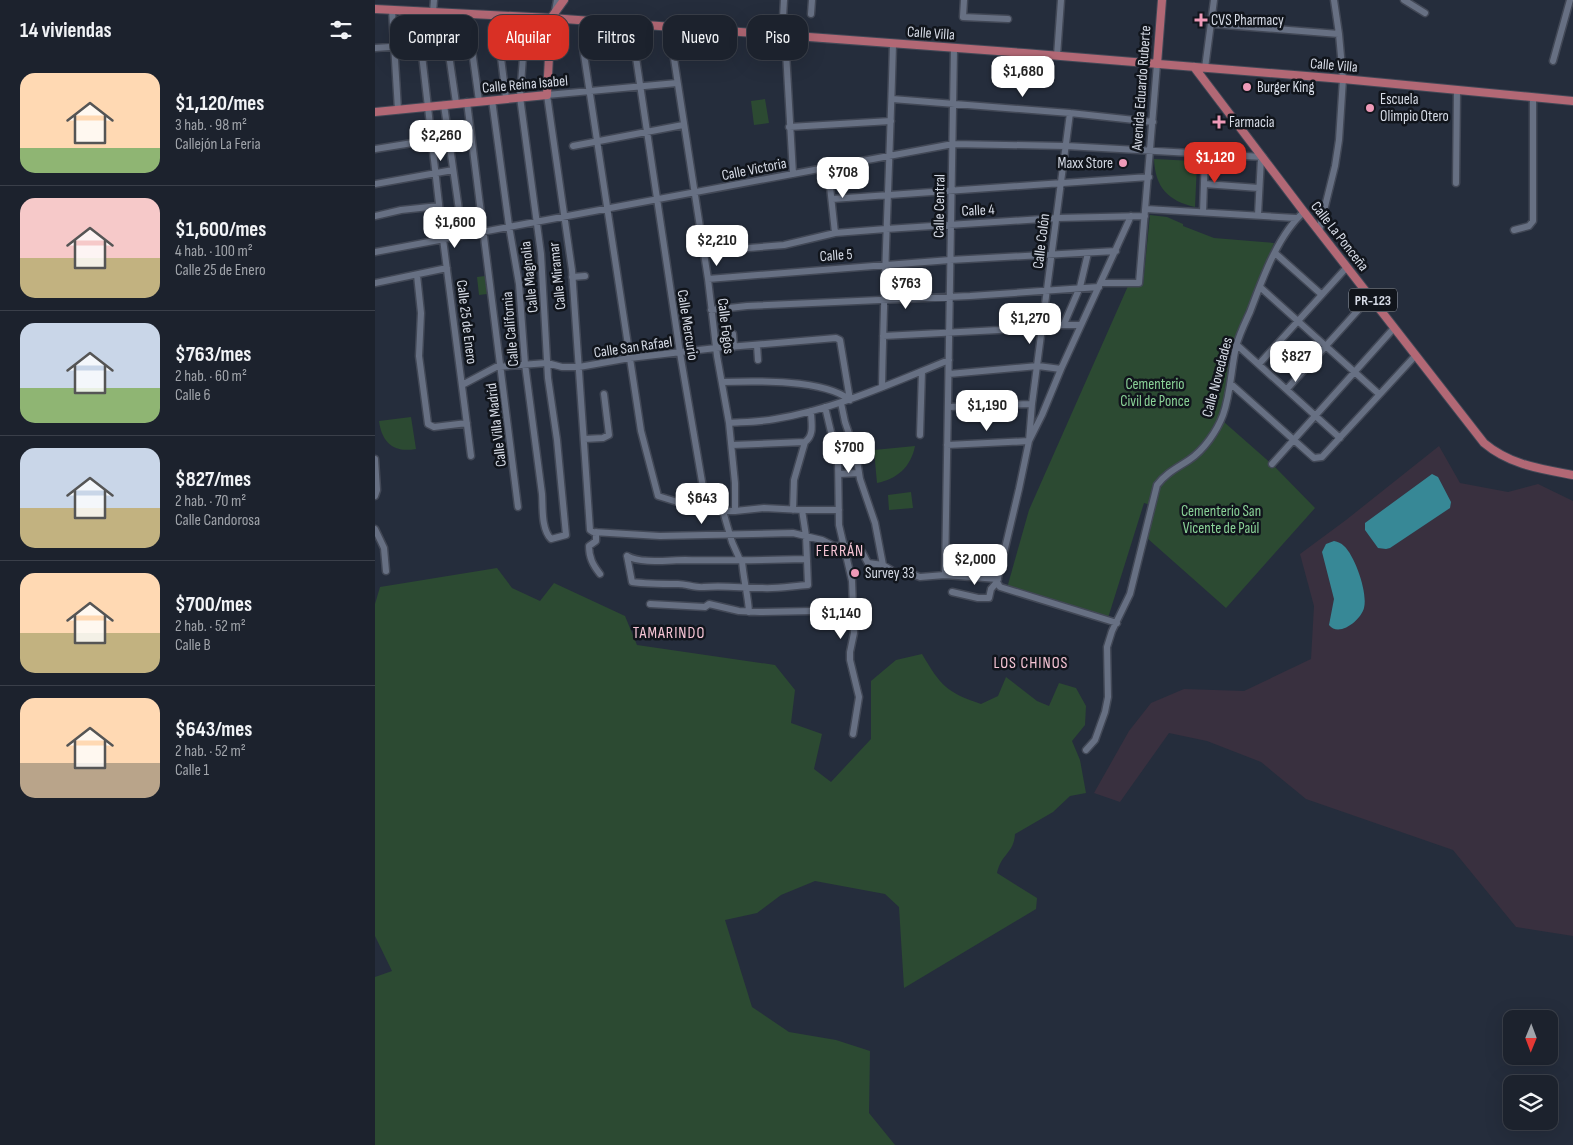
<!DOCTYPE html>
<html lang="es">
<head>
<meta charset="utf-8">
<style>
	body { margin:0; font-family:"Sofia Sans Condensed",sans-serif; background:#292f39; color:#f1f3f6; height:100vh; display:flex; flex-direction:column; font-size:19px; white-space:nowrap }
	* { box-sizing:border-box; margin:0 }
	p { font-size:16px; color:#a0a4aa }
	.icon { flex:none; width:28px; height:28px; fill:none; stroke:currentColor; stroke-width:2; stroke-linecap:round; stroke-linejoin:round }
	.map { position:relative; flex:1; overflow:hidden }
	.drawer { display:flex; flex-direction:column; background:#1c222d; width:375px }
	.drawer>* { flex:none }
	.hud { position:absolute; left:15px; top:15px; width:475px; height:45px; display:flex; gap:10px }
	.needle { width:32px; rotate:181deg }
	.controls { position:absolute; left:1128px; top:1010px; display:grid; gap:10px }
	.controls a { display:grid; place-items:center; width:55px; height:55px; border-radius:10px; background:#1c222d; box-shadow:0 5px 20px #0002,0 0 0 1px #3a3f49; font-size:25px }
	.price { position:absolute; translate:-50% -42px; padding:0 11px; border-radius:10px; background:#fff; color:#222; font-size:16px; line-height:32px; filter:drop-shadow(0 1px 2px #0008) }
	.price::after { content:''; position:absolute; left:50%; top:30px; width:15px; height:11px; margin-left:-8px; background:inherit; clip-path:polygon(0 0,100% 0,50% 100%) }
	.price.selected { background:#d93025; color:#fff }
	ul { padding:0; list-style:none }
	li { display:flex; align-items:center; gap:15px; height:125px; padding:0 20px }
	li+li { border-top:1px solid #3a3f49 }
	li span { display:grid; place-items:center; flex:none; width:140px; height:100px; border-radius:15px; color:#555 }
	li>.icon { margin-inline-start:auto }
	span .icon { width:60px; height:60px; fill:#fffc; stroke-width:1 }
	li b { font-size:21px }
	h2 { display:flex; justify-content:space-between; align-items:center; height:60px; padding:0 20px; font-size:21px }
	.tag { padding:0 18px; border-radius:15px; background:#1c222d; box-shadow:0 5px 20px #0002,0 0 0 1px #3a3f49; font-size:18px; line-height:45px }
	.tag.selected { background:#d93025; color:#fff }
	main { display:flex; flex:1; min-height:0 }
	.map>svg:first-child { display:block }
	.industrial { fill:#39303f }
	.green { fill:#2c4a32 }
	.water { fill:#378896 }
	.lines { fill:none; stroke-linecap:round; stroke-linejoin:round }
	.minor-casing { stroke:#424856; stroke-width:9 }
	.major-casing { stroke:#424856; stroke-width:10 }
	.minor { stroke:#677083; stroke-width:6 }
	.major { stroke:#b26875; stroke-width:8 }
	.poi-dot { fill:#ef9ab8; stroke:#11151c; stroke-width:2 }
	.labels { text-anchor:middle; stroke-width:5; stroke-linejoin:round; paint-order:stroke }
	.shield { fill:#11151c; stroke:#9ba0a9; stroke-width:1 }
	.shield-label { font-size:14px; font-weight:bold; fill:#d6dbe6 }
	.poi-label { font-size:15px; fill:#d6dbe6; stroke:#11151c; text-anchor:start }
	.street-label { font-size:15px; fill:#d6dbe6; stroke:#11151c }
	.park-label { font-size:15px; fill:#8ad297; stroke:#11151c }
	.neighbourhood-label { font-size:16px; letter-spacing:1px; fill:#f6c4d4; stroke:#11151c }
</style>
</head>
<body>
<main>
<section class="drawer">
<h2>14 viviendas<svg class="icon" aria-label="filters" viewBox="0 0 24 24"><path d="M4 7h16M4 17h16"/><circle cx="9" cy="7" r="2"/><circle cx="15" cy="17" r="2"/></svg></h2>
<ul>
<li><span style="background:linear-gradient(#ffd9b3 75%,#8fb573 0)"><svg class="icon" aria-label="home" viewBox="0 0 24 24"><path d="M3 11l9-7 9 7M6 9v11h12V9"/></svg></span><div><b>$1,120/mes</b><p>3 hab. · 98 m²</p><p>Callejón La Feria</p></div></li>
<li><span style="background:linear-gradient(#f6c9c9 60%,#c2b280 0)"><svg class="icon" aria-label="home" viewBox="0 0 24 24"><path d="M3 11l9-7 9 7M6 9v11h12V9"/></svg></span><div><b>$1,600/mes</b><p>4 hab. · 100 m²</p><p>Calle 25 de Enero</p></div></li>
<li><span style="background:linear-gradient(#c9d6e8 65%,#8fb573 0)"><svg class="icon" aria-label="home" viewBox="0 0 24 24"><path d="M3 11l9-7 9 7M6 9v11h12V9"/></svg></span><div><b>$763/mes</b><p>2 hab. · 60 m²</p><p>Calle 6</p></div></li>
<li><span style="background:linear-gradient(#c9d6e8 60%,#c2b280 0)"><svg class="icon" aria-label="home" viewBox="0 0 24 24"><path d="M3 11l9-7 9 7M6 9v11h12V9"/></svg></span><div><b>$827/mes</b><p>2 hab. · 70 m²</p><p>Calle Candorosa</p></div></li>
<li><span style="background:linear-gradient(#ffd9b3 60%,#c2b280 0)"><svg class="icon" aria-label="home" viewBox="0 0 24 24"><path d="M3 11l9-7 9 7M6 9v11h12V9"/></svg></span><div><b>$700/mes</b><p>2 hab. · 52 m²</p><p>Calle B</p></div></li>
<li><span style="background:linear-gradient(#ffd9b3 65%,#b9a48a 0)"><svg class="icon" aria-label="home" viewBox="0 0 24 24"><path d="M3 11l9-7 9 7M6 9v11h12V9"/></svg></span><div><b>$643/mes</b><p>2 hab. · 52 m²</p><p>Calle 1</p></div></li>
</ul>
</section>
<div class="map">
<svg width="1198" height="1145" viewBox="0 0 1198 1145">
	<rect width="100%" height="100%" fill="#252d3c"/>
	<path class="industrial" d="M1064,446L1085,483L1133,492L1163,484L1198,501V936L1141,927L1078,850L931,799L886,762L832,741L794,733L745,802L719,793L754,731L776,703L809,689L869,691L936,659L939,606L925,554L971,520Z"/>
	<path class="green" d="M390,99L394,123L379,125L376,101Z
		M779,159L819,161L822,163L820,207C793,201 780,187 779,159Z
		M775,215L792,217L808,224V226L839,238L899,243L870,317L854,349L853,381L845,414L837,431L816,455L793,469L786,476L776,505L769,503L733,618L632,588L654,510L753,286L768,285Z
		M110,276L112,294L104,295L102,277Z
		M36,417L41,449C19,453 7,443 4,421Z
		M849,422L900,467L940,508L851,608L772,538L784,484L796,473L815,464L839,437L846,424Z
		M540,446C536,467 522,479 502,483L499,450Z
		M536,492L538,508L514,510L513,495Z
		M122,568L137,588L165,601L179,583L250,616L262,645L400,665L420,690L416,723L447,734L439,769L456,782L496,739V681L521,660L547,654C566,686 571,692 606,704L623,696L631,677L662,701L674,706L684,683L701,688L711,706L710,725L697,741L705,760L711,793L695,796L678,812L640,834C639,853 626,854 622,873L662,898L661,909L529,988L524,907L510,894L440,881L406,895L382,913L350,920L377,1007L414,1032L461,1040L495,1051L494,1113L520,1145H0V977L17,971L0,936V604L5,587Z"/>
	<path class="water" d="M1057,474L1063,477L1076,502L1075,508L1015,548L1011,549L1003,548L990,530V523Z
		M959,541C963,542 966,543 969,546C980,556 993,593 989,608C986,620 964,638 954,625L959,599L947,552L951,544Z"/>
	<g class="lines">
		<defs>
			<path id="minor" d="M589,0L588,17L633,19
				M1029,0L1050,13
				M17,10L23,110
				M42,11L68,239L96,456
				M180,11L182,0
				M58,12L59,0
				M68,13L81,103
				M92,14L104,101
				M436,14L437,0
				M124,16L125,50L131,98
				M208,21V48L266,431L283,496L332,511H360L389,508L427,510H464
				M256,24L305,353L332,511
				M837,24L964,34
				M294,26L333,279L342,356L354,423L360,483V511
				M407,35L409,0
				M410,35L418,174
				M0,48L45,45
				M682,56L686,0
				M1178,61L1195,0
				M830,68L839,0
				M302,83L172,95L197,270L215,530L218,532L285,536L418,533L447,540L459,546H475L479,547L487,552L493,563L508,565L521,573H534L545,577L570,575L623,579
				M517,99L695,113L778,122
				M117,100L134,226L144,284L150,364L167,494C168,507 166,529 176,539L191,535L182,440L173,378L166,254L145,97L151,17
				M92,102L143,507
				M69,105L85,217
				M695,113L657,404L654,441L644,489L622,582L625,587L742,623
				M414,127L516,121
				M198,146L308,125
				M0,149L56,140
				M453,168L460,233
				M1081,183L1082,91
				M0,184L78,170
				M829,184L884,188
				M457,199L774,177
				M771,209L921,218
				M828,212L830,154
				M883,215L886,158
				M0,216L26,210L64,206
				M1139,230L1154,226L1158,221V97
				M944,231L960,166L964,140L968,79L964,34L959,0
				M349,250L409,245L460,233L511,229L682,218L770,216
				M0,252L578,144L691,146L888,157
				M900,253L946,294
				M42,275L46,313L44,356L53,424L59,427L92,423
				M197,277L210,276
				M333,279L575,260L741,251
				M0,283L72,268
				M726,283H764L782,64
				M885,287L1004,394
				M336,310L372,306L595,296L724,287
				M689,324L705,287L713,253
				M358,334L359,347
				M508,336L624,330L668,325H706
				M382,345L383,360
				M862,345L965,438
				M884,364L972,267
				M574,374L663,366L686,369
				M347,382C380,381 449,379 475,400
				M856,384L939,458L947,457L1040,356
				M87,385L121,367L172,363L187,367H204L255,358L341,348L461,338L465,340L475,400
				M507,387C509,273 515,159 518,44
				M912,389L995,297
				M466,403L470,422L481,454L485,479L500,523L508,565
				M450,407L463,461L464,525L477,581L479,633L475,652V660L484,697L478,734
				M574,407L657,404
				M354,423C369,422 385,422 400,419C461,409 517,383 574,360
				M545,435L547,371
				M209,439L228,438L234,435L229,394
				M357,445L430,442
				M572,445L654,441L667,415L686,369L756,216
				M0,459L2,490L0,496
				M897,464L1019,328
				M464,474L484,473
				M418,510L419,480L430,442C440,435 436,422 436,411
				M348,511L357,542L365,560
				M0,529L9,548L11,571
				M221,532V541L214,546C214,558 218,565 225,574
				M252,556L257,582C272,584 287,584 303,584C311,584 321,588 329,587C348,585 368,588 387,588C402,589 417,586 433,585L431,536L427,510
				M252,556C266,564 294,560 310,560C350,561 391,560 431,559
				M367,560C368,578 373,594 374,612
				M570,575L579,49
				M577,592L603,598H614L616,589L622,582
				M275,604L330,607L334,604L364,611L385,612L437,611
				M711,750L720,740L730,712L733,697L732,647L737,631L755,594L782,485C791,473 802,468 814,460C829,450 842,431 848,415C856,393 856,369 861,347C864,335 870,323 875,312C887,280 903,234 929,212"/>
			<path id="major" d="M0,9L176,18L649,53L968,79L1198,101
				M782,64L787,0
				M819,67L929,212L1109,443C1135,465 1166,469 1198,475
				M0,112L172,95L176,18L189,0"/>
		</defs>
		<use href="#minor" class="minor-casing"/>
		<use href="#major" class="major-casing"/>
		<use href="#minor" class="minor"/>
		<use href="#major" class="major"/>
	</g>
	<g class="poi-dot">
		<path d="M823.5 12.5h5v5h5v5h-5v5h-5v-5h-5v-5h5z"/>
		<circle cx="872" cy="87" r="5"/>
		<circle cx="995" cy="108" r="5"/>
		<path d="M841.5 114.5h5v5h5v5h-5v5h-5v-5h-5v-5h5z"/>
		<circle cx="748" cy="163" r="5"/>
		<circle cx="480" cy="573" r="5"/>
	</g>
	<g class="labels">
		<rect class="shield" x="974" y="288.5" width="48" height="23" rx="4"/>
		<g class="shield-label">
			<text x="998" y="305">PR-123</text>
		</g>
		<g class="poi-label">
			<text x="836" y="25">CVS Pharmacy</text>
			<text x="882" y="92">Burger King</text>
			<text x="1005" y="104">Escuela<tspan x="1005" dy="17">Olimpio Otero</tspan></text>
			<text x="854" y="127">Farmacia</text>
			<text x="738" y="168" text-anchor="end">Maxx Store</text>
			<text x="490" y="578">Survey 33</text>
		</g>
		<g class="street-label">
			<text transform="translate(556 33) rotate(4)" y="5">Calle Villa</text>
			<text transform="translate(959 65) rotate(5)" y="5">Calle Villa</text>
			<text transform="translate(150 84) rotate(-5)" y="5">Calle Reina Isabel</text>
			<text transform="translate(766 88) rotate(-86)" y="5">Avenida Eduardo Ruberte</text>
			<text transform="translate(379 169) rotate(-11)" y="5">Calle Victoria</text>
			<text transform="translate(564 206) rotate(-89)" y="5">Calle Central</text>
			<text transform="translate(603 210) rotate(-3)" y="5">Calle 4</text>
			<text transform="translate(965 236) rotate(52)" y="5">Calle La Ponceña</text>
			<text transform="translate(666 241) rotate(-83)" y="5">Calle Colón</text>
			<text transform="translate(461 255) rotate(-4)" y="5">Calle 5</text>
			<text transform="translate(182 276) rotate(-96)" y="5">Calle Miramar</text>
			<text transform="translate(154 277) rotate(-96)" y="5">Calle Magnolia</text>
			<text transform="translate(92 322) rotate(83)" y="5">Calle 25 de Enero</text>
			<text transform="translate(313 325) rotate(81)" y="5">Calle Mercurio</text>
			<text transform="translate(351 326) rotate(83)" y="5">Calle Fogos</text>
			<text transform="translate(135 329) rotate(-95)" y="5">Calle California</text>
			<text transform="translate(258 347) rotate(-8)" y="5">Calle San Rafael</text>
			<text transform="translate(842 377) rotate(-75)" y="5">Calle Novedades</text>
			<text transform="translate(121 425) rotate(-97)" y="5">Calle Villa Madrid</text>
		</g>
		<g class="park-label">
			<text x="780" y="389">Cementerio<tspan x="780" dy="17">Civil de Ponce</tspan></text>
			<text x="846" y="516">Cementerio San<tspan x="846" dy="17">Vicente de Paúl</tspan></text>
		</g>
		<g class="neighbourhood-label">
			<text x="465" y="556">FERRÁN</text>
			<text x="294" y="638">TAMARINDO</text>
			<text x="656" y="668">LOS CHINOS</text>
		</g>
	</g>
</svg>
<div class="controls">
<a><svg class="needle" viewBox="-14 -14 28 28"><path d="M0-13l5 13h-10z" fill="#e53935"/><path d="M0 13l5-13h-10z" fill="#a0a4aa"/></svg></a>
<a><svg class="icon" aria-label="layers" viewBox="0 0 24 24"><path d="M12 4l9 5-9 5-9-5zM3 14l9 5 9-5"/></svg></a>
</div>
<b class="price" style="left:648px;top:98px">$1,680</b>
<b class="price" style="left:66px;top:162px">$2,260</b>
<b class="price selected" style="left:840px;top:184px">$1,120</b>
<b class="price" style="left:468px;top:199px">$708</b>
<b class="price" style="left:80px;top:249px">$1,600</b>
<b class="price" style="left:342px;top:267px">$2,210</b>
<b class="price" style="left:531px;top:310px">$763</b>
<b class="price" style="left:655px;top:345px">$1,270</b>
<b class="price" style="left:921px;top:383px">$827</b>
<b class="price" style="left:612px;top:432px">$1,190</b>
<b class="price" style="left:474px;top:474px">$700</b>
<b class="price" style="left:327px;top:525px">$643</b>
<b class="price" style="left:600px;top:586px">$2,000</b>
<b class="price" style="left:466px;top:640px">$1,140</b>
<div class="hud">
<a class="tag">Comprar</a>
<a class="tag selected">Alquilar</a>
<a class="tag">Filtros</a>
<a class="tag">Nuevo</a>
<a class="tag">Piso</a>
</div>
</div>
</main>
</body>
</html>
